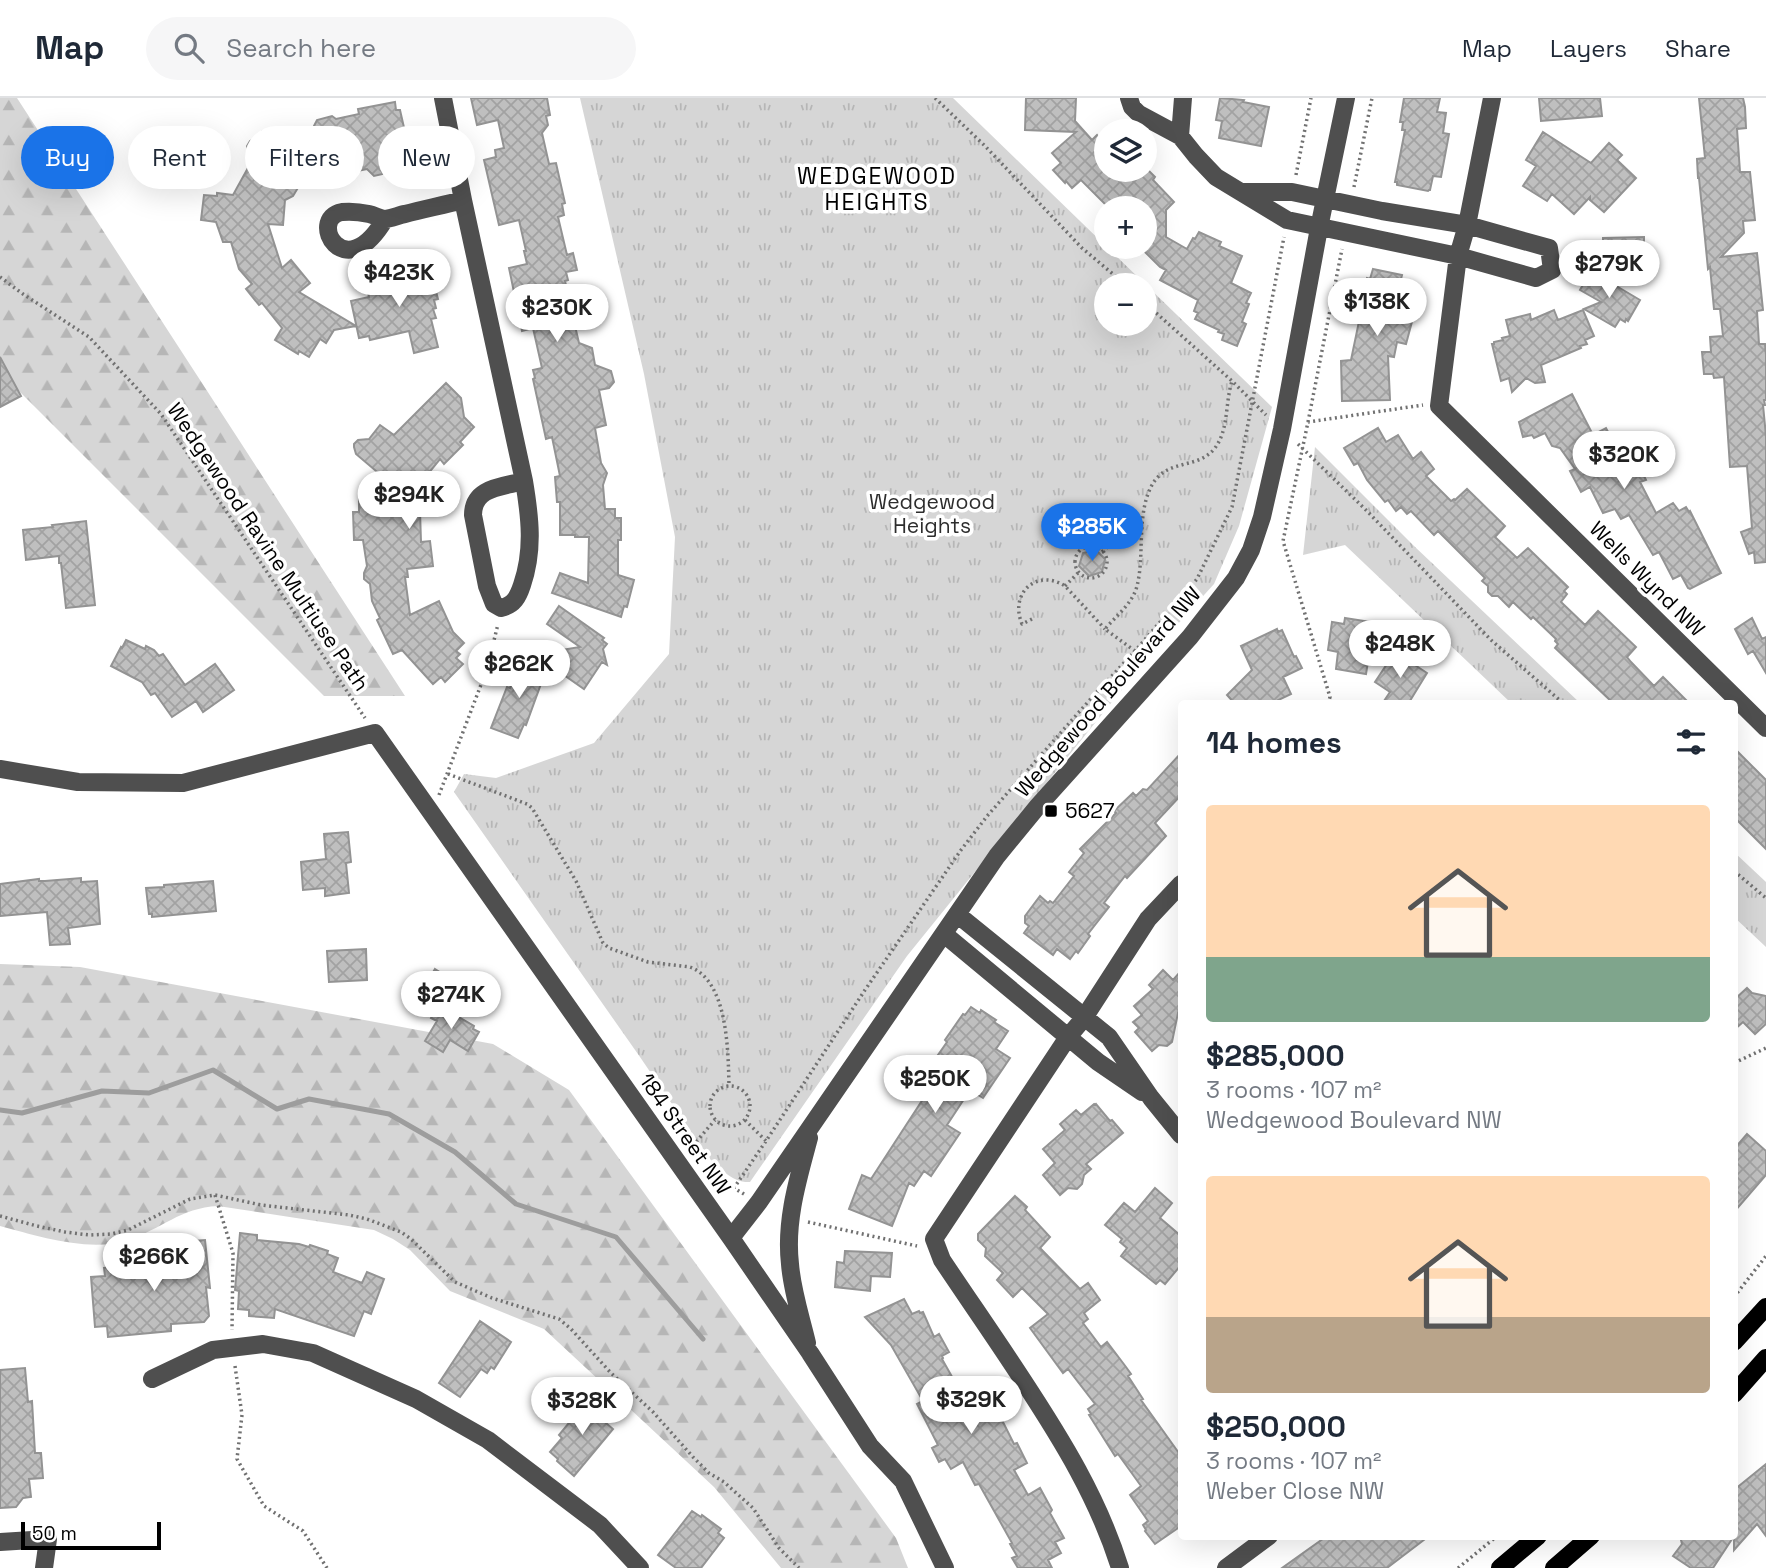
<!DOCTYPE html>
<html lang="en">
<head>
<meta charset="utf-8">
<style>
	body { margin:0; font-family:"Space Grotesk",sans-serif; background:#f6f6f7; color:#1f2937; height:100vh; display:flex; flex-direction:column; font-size:26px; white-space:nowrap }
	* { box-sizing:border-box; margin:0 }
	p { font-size:23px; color:#747a83 }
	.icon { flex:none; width:38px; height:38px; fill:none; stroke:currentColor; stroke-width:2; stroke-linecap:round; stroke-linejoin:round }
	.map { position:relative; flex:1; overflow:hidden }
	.side { position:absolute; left:1178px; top:602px; width:560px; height:840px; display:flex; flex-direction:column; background:#fff; border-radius:7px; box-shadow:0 7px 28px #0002 }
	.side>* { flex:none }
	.hud { position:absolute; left:21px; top:28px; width:665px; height:63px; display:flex; gap:14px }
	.buttons { position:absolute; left:1094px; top:21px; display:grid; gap:14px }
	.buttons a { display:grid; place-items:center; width:63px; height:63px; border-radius:50%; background:#fff; box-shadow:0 7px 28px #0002; font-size:35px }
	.scale { position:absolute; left:21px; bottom:18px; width:140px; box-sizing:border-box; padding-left:7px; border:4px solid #000; border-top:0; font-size:19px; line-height:24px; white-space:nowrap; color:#000; -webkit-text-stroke:5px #fff; paint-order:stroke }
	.price { position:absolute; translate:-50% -60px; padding:0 16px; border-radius:24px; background:#fff; color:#222; font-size:23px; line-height:46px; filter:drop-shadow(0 2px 4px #0008) }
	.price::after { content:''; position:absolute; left:50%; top:42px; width:21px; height:16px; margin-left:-10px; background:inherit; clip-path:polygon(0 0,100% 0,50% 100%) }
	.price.on { background:#1a73e8; color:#fff }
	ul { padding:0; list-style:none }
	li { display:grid; align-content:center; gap:14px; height:371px; padding:0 28px }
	li span { display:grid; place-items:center; height:217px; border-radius:7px; color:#555 }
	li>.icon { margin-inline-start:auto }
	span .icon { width:126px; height:126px; fill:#fffc; stroke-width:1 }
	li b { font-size:30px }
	h2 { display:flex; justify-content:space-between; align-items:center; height:84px; padding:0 28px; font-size:30px }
	.tag { padding:0 24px; border-radius:32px; background:#fff; box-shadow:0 7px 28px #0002; font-size:24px; line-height:63px }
	.tag.on { background:#1a73e8; color:#fff }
	header { display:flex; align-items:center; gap:42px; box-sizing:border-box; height:98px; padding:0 35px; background:#fff; border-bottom:2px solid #e0e1e3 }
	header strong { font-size:33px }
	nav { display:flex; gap:38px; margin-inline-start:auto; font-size:24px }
	.search { width:490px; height:63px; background:#f6f6f7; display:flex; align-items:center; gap:18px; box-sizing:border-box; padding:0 24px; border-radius:38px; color:#747a83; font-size:26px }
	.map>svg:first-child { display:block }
	.forest { fill:url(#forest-firs) }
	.park { fill:url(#park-tufts); fill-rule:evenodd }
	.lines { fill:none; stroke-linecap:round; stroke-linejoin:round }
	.stream { stroke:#9d9d9d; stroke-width:5 }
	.building { fill:url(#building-cross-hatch); stroke:#939393; stroke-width:2 }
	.path { stroke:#717171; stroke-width:3.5; stroke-dasharray:2 3.5; stroke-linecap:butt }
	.minor { stroke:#4f4f4f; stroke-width:18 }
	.major { stroke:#000; stroke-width:18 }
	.poi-dot { fill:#000; stroke:#fff; stroke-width:2.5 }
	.labels { text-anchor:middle; stroke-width:7; stroke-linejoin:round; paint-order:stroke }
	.park-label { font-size:21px; fill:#2d2d2d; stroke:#fff }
	.street-label { font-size:21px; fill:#000; stroke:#fff }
	.poi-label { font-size:21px; fill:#000; stroke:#fff; text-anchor:start }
	.neighbourhood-label { font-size:23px; letter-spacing:2px; fill:#000; stroke:#fff }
</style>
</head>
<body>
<header>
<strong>Map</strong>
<div class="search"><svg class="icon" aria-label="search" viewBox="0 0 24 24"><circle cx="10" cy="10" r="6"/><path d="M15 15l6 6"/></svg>Search here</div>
<nav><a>Map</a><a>Layers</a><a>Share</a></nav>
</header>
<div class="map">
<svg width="1766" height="1470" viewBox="0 0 1766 1470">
	<defs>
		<pattern id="forest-firs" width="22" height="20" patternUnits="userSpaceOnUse" patternTransform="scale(1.75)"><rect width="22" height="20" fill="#d6d6d6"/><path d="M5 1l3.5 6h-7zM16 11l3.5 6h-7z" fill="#b6b6b6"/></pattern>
		<pattern id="park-tufts" width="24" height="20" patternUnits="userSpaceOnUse" patternTransform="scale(1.75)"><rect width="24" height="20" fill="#d6d6d6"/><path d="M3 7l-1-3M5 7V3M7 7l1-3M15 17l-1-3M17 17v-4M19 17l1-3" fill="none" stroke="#b6b6b6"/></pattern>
		<pattern id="building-cross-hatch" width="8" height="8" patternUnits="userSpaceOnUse" patternTransform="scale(1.75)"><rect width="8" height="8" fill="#bfbfbf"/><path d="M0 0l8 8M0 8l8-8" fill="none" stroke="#a2a2a2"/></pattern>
	</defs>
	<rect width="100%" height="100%" fill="#fff"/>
	<path class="forest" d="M0,0H17L405,598H324L0,274Z
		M0,866L80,869L493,946L569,992L896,1440L908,1470H781L714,1389L544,1231L450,1193L410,1152L393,1141L374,1132L218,1108C180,1110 162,1131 128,1142C90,1155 38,1138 0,1128Z"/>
	<path class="park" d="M580,0H953L1272,309L1239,428L1214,486L1149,558L907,858L750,1084C733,1085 719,1070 708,1059L640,959L454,694L464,676L496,680L594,645L669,556L675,439L644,276ZM1106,187H1144V226H1106Z
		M1315,349L1414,448L1580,605H1511L1345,447L1303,457Z
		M1734,754L1766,784V849L1734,819Z"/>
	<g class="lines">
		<path class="stream" d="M0,1012L22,1015L102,993L149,995L213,972L277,1011L309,1001L389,1016L455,1054L516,1106L616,1139L703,1241"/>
	</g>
	<path class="building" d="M471,0H547L550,17L546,18L548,27L542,35L549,66L556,65L565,105L562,106L564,117L558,119L567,157L573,155L577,172L566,174L568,182L565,183L572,213L577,220L575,228L579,245L592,250L595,267L611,273L614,284L609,290L599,292L606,327L595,330L601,365L607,375L603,387L605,411H615V420H621V442H618V477L634,482L627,509L624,508L621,519L552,495L560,475L588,485L589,439H575V437H560V404H557L555,379L560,378L552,339L546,341L533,281L535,280L533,272L542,270L533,230L522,233L509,170L527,166L524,153H526L519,122L499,127L484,62L496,59L495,52L504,50L498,22L477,27Z
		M1026,0H1076L1075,23L1092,42L1097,37L1106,48V72H1148L1155,79L1153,82L1174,104L1166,112V139L1187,151L1193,140L1195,141L1199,134L1221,144L1219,148L1242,158L1231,185L1251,195L1246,205L1249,206L1242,224L1246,226L1237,248L1222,242L1224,236L1218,234L1219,232L1195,221L1198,215L1194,213L1198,202L1160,182L1166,172L1160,169L1144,153V110H1109L1081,82L1072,90L1066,83L1065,85L1053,72L1061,65L1052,55L1076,34L1025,32Z
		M1220,0L1244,2L1243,4L1269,9L1261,48L1219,40L1222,23L1216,22Z
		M1404,0H1440L1437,14L1446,15L1443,35L1449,36L1441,79L1433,78L1430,92H1429L1428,93L1397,87V84H1395L1405,32H1402L1403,24H1400Z
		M1539,0H1600L1602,18L1541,23Z
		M1699,0H1743L1745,9L1746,30L1737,31L1740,74H1750L1755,122L1743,123L1744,135L1721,159L1757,155L1763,212L1757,213L1759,246H1765L1766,257V302H1764L1765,307H1763L1766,338V464L1755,465L1754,454L1749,456L1741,434L1752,430L1747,368L1730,369L1724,279L1714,280L1713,276H1704L1702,254H1711L1710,239L1723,238L1720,211H1714L1710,169L1708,171L1699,80H1698L1697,61L1705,60Z
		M395,4L396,12H400L405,34L403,35L405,46L400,47L401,52L396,53L400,72L374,78L367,71L343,76L340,58L321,62L314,28L317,22L332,18L336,21L359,16L358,11Z
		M282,32L301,43L289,64L302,83L293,98L285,102L283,127L268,126L282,170L291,162L310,185L299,194L356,228L334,232L326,245L320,241L309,259L299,253L298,256L275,242L282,230L262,205L259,207L246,191L252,186L239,171L231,144H223L216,124L201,122L204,97L217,98V95L233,97L254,59L250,56L247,48L250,43L259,39L262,33Z
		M1543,34L1591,65L1609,45L1622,57L1617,62L1636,80L1604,114L1590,102V99L1574,116L1552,96L1547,103L1523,88L1536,68L1526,62Z
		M1644,139V154H1638V168H1590V146H1603V140Z
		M413,169L415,174L424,172L427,184L433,182L438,201L434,202L436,210L433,211L436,220L431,221L438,249L414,255L409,233L370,242L369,238L359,240L351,203L369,199L366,186L395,180L394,174Z
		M1373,171L1402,177L1398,193L1418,197L1413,220L1406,246L1397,244L1394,259L1388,258L1390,302L1342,303L1341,263L1351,262L1362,209V198L1367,180L1370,181Z
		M1591,173L1640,202L1628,223L1626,221L1625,224L1620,221L1615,229L1584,211L1601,204L1580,192Z
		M1554,212L1558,222L1583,212L1594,238L1585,242L1587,246L1580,248L1581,250L1541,267L1545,284L1535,285L1526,280L1512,294L1509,280L1501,283L1492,246H1494V244L1503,242L1502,240L1510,238L1506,222L1530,216L1531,222Z
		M0,259L21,298L0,309Z
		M446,285L461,300L464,319L474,329L460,344L463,347L444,366L440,361L397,414L420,413L421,444L430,443L433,468L407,471L408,479H405L410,517L439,503L453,534L464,545L456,553L460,556L456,560L463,566L445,584L441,579L433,586L402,552L393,556L377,522L380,520L372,503L370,486L364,481V475L367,468L363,442H354L353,414H359V398H372V396L402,395L356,356L354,349V346L358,342L369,341L380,327L394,337Z
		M1572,296L1593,337L1606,330L1628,371L1638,366L1646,382L1640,384L1656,415L1673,405L1679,413L1686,409L1689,414L1690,413L1721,475L1690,491L1688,490L1681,477L1673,481L1659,454L1653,457L1629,417L1621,421L1615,411L1603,415L1590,389L1581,394L1570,373L1575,371L1560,350L1552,348L1545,335L1534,340L1532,337L1523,339L1519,324Z
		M1378,330L1386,344L1398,337L1413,361L1421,354L1434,371L1426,378L1451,403L1454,401L1455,402L1467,391L1505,428L1495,439L1517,460L1528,450L1568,489L1564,493L1567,496L1561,504L1585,527L1598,513L1636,549L1627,559L1631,564L1654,588L1663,579L1690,606H1614L1555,550L1558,546L1555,543L1556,541L1533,519L1531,521L1513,504L1509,509L1498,498H1492L1488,494V488L1482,483L1485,480L1438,433L1434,437L1411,413L1407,416L1401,409L1396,413L1388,402L1385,404L1367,382L1358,365L1354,367L1344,350Z
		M86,423L95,507L66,510L61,465H59V458L26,462L23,432L53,429L52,427Z
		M1096,452L1105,461L1102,474L1089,478L1079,468L1083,455Z
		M559,508L604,540L602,542L607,546L603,551L607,567L602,564L584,591L551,568L549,554L580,549L547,526Z
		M1345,520L1371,524L1368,551H1370L1366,576L1336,571L1338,554L1328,552L1332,524L1344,526Z
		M1752,520L1762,541L1766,539V575L1753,553L1748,556L1735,531Z
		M1277,531L1278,534L1282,532L1294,559L1296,558L1302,570L1283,579L1291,596L1270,606H1235L1227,597L1252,572L1241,548Z
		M126,542L145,551L146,548L154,552L159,558L163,556L185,587L215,566L234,592L203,614L196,603L172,619L155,595L151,597L142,584L111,568L121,549L122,550Z
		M1395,554L1427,575L1408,606H1382L1390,594L1375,584Z
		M527,565L546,572L526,627L524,626L518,640L491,630L507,589L510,590L518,569Z
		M1734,650L1766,682V751L1734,719Z
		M1181,655V697L1155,725L1166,738L1127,780L1125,778L1104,805L1109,809L1088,836L1090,838L1078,855L1076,853L1070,861L1057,851L1053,857L1024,835L1029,828L1025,825V818L1040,798L1048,805L1050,803L1053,805L1074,778L1069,774L1084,755L1080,751L1116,715L1114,713L1133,695L1136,698L1143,691L1147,692Z
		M348,734L351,764L346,765L349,795L325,798V790L303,792L301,764L326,761L324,736Z
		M81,780V784L97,783L100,826L68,830L70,846L50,847L47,814L0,818V786L39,781V783H45Z
		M213,783L216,813L152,819V816H149L146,790L164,789V787Z
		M366,851L367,882L329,884L327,853Z
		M435,871L459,886L449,903L425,888Z
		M1163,872L1173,882L1181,873V918L1178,915L1172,944L1167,948L1159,947L1152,953L1135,934L1139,930L1133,924L1142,917L1134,908L1153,891L1149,887Z
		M1747,890L1752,895L1766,898V926L1755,936L1743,924L1734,932V902Z
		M438,907L474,928L473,931L479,934L468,953L450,942L443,954L425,943L437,923L431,920Z
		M971,909L980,915L981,912L996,922L994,924L1008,933L996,951L1010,960L983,1000L970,992L947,1027L960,1035L931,1078L924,1073L914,1088L909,1085L892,1128L849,1111L862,1077L871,1081L938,978L933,975L936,970L931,967L947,944L945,942L963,916L965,917Z
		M1094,1006L1095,1007L1096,1006L1110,1023L1112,1022L1123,1035L1086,1066L1091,1071L1084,1077L1082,1086L1077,1091L1068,1090L1060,1097L1043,1077L1055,1065L1043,1051L1065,1032L1060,1026L1076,1012L1081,1017Z
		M1747,1036L1766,1053V1077L1734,1114V1051Z
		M1155,1090L1172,1105L1160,1120L1181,1138V1167L1165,1186L1160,1182L1156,1186L1121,1158L1127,1150L1120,1144L1122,1141L1105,1127L1124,1105L1135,1114Z
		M1015,1098L1027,1109L1025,1112L1050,1139L1040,1150L1080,1191L1088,1185L1100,1202L1084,1215L1088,1221L1083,1225L1101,1249L1107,1244L1126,1269L1131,1276L1128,1278L1143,1301L1141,1302L1181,1358V1428L1155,1446L1145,1433L1146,1432L1143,1427L1148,1423L1130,1397L1141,1388L1118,1356L1115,1358L1089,1317L1091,1316L1088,1311L1095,1306L1068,1271L1063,1275L1030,1230L1048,1216L1022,1190L1013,1199L997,1182L1003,1175L985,1158L986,1150L978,1142V1136Z
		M240,1135L257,1137V1142L299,1146L309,1149L310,1147L328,1153L327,1156L338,1160L333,1174L362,1185L367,1174L384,1181L371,1216L364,1213L354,1238L275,1211L274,1220L249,1218V1212L238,1211L239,1193L235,1192Z
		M205,1142L210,1190L206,1189L209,1218L204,1224L171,1226V1233L108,1239L107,1228L95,1229L91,1179L105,1178L104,1170L169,1164L167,1145Z
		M845,1153L892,1155L890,1179L871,1178L870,1193L835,1189L837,1164L844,1165Z
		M904,1201L912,1216L919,1213L920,1215L923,1214L934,1239L939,1236L949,1254L942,1258L943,1260L942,1261L960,1293L961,1292L963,1295L974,1289L978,1297L981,1296L995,1323L1001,1320L1014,1346L1017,1345L1027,1365L1014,1372L1028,1397L1040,1390L1052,1412L1050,1415L1064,1440L1055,1444L1061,1455L1048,1462L1052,1470H1018L1012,1460L1017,1458L1010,1446L1012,1445L979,1386L975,1387L963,1364L951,1371L945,1361L939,1364L932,1350L938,1347L917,1306L923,1303L891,1247L865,1219Z
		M480,1223L511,1244L494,1271L491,1269L487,1275L481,1271L460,1299L439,1285Z
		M25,1270L28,1304L32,1303L35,1355H41L43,1380L29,1381L31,1399L23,1400L16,1409L0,1410V1272Z
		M592,1297L606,1310L599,1319L613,1331L574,1378L557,1363L558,1361L550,1354L562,1340L559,1337Z
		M1766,1366V1438L1757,1426L1734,1452V1392Z
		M692,1413L701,1419L702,1417L721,1431L718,1435L724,1440L701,1470H676L658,1457Z
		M1327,1438H1429L1387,1470H1282Z
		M1680,1438H1734L1713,1470H1691L1673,1458L1682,1446Z"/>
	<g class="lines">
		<path class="path" d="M935,0L984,47L1082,150L1126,187
			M1296,77L1311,0
			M1354,89L1372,0
			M0,179L23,196L89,239L161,316L365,620
			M1144,204L1232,283L1266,317
			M1308,324L1342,151
			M1298,346L1367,413L1491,542L1564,606
			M1075 464a16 16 0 1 1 32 0a16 16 0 1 1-32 0Z
			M1102,454L1142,418
			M1065,488L1078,475
			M1032,521L1022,526C1009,495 1037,470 1065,488L1105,531
			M1135,553L1105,531C1116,518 1133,505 1137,488C1145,457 1136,416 1152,387C1167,360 1198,372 1215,350C1229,331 1225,305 1232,283
			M1328,606L1330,599L1283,443L1308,324L1423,307
			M448,676L527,706L532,710L576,783L603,845L609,850L648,864L690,869C728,883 728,953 729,987
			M439,697L487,571L498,526
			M1734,773L1766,800
			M1734,965L1766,950
			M710 1008a20 20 0 1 1 40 0a20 20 0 1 1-40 0Z
			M745,1022L766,1043
			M689,1052L715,1022
			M744,1096L734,1090L766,1043L865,892L961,752L988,717L1095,596L1135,553L1197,481L1232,409L1284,139
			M215,1097L233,1155L232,1232
			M0,1118L37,1128L65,1134L89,1137L111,1136L128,1132L190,1101L215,1097L261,1107L349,1117L367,1121L401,1134L411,1141L455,1184L492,1200L559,1221L571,1231L611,1275L653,1314L693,1359L709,1375L724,1384L753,1410L779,1450L799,1470
			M808,1124L917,1148
			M1734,1199L1766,1158
			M235,1268L242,1317L237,1361L264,1408L303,1433L327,1470
			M1458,1470L1497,1438"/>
		<path class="minor" d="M443,0L463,102L524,383C530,419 534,452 522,487C518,499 514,507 501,510L494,506L487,488L473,417C473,389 502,389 524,383
			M1129,0L1132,9L1139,16L1180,38L1196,58L1216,79L1287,122L1458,158L1536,180L1552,172L1549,150L1467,127L1382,113L1292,94H1241
			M1492,0L1467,127L1458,158L1439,308L1766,630
			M1180,38L1183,0
			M385,121C344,191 307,120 342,114C352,113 360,114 369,116C374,117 379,120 384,121C391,121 399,117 405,116C424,111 444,107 463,102
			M0,671L78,684L183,685L375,635L731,1140L810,1255L870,1348L903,1383L945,1470
			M958,817L1109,939L1151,1000L1181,1037
			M944,836L1098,964L1142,994
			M731,1140L759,1104L997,758L1038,708L1190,539L1236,480L1251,452L1262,419L1282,331L1319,130L1346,0
			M807,1245C801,1219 792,1193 790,1166C785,1123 798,1081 809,1040
			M152,1281L213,1252L263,1246L313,1255L416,1301L488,1342L600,1427L640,1470
			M0,1444L48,1441L44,1470
			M1120,1470C1098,1400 1062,1342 1022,1281C996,1241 968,1201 942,1162L934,1141L1068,939L1084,920L1148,821L1181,786
			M1226,1470L1269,1438"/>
		<path class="major" d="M1734,1244L1766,1209
			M1734,1296L1766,1260
			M1500,1470L1538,1438
			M1554,1470L1591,1438"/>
	</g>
	<rect class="poi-dot" x="1044" y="706" width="14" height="14" rx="3.5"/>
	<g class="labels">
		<g class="park-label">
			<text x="932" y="411">Wedgewood<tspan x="932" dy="24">Heights</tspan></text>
		</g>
		<g class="street-label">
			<text transform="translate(268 449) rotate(56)" y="7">Wedgewood Ravine Multiuse Path</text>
			<text transform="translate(1647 481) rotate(45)" y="7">Wells Wynd NW</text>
			<text transform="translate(1108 594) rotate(-49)" y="7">Wedgewood Boulevard NW</text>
			<text transform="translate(685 1036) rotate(55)" y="7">184 Street NW</text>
		</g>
		<g class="poi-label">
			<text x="1065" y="720">5627</text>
		</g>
		<g class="neighbourhood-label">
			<text x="877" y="86">WEDGEWOOD<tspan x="877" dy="26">HEIGHTS</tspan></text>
		</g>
	</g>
</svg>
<div class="buttons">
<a><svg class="icon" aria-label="layers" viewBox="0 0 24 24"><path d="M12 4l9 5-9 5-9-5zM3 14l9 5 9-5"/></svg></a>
<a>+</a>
<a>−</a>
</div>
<div class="scale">50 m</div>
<b class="price" style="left:1609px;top:202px">$279K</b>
<b class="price" style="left:399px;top:211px">$423K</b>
<b class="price" style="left:1377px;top:240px">$138K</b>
<b class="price" style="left:557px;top:246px">$230K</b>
<b class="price" style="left:1624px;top:393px">$320K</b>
<b class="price" style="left:409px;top:433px">$294K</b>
<b class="price on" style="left:1092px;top:465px">$285K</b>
<b class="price" style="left:1400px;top:582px">$248K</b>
<b class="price" style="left:519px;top:602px">$262K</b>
<b class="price" style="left:451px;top:933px">$274K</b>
<b class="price" style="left:935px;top:1017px">$250K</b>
<b class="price" style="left:154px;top:1195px">$266K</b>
<b class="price" style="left:971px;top:1338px">$329K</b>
<b class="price" style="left:582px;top:1339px">$328K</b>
<div class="hud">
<a class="tag on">Buy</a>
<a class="tag">Rent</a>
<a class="tag">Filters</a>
<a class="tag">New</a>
</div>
<section class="side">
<h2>14 homes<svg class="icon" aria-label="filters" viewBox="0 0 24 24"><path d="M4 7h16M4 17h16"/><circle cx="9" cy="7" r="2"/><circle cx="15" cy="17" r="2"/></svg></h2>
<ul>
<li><span style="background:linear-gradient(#ffd9b3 70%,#7fa58c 0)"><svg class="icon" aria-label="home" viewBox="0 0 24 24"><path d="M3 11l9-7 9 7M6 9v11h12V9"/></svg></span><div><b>$285,000</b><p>3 rooms · 107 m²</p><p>Wedgewood Boulevard NW</p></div></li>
<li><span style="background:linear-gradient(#ffd9b3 65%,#b9a48a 0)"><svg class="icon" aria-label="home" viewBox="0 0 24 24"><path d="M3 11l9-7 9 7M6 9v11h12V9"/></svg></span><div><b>$250,000</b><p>3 rooms · 107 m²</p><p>Weber Close NW</p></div></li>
</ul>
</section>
</div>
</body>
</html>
